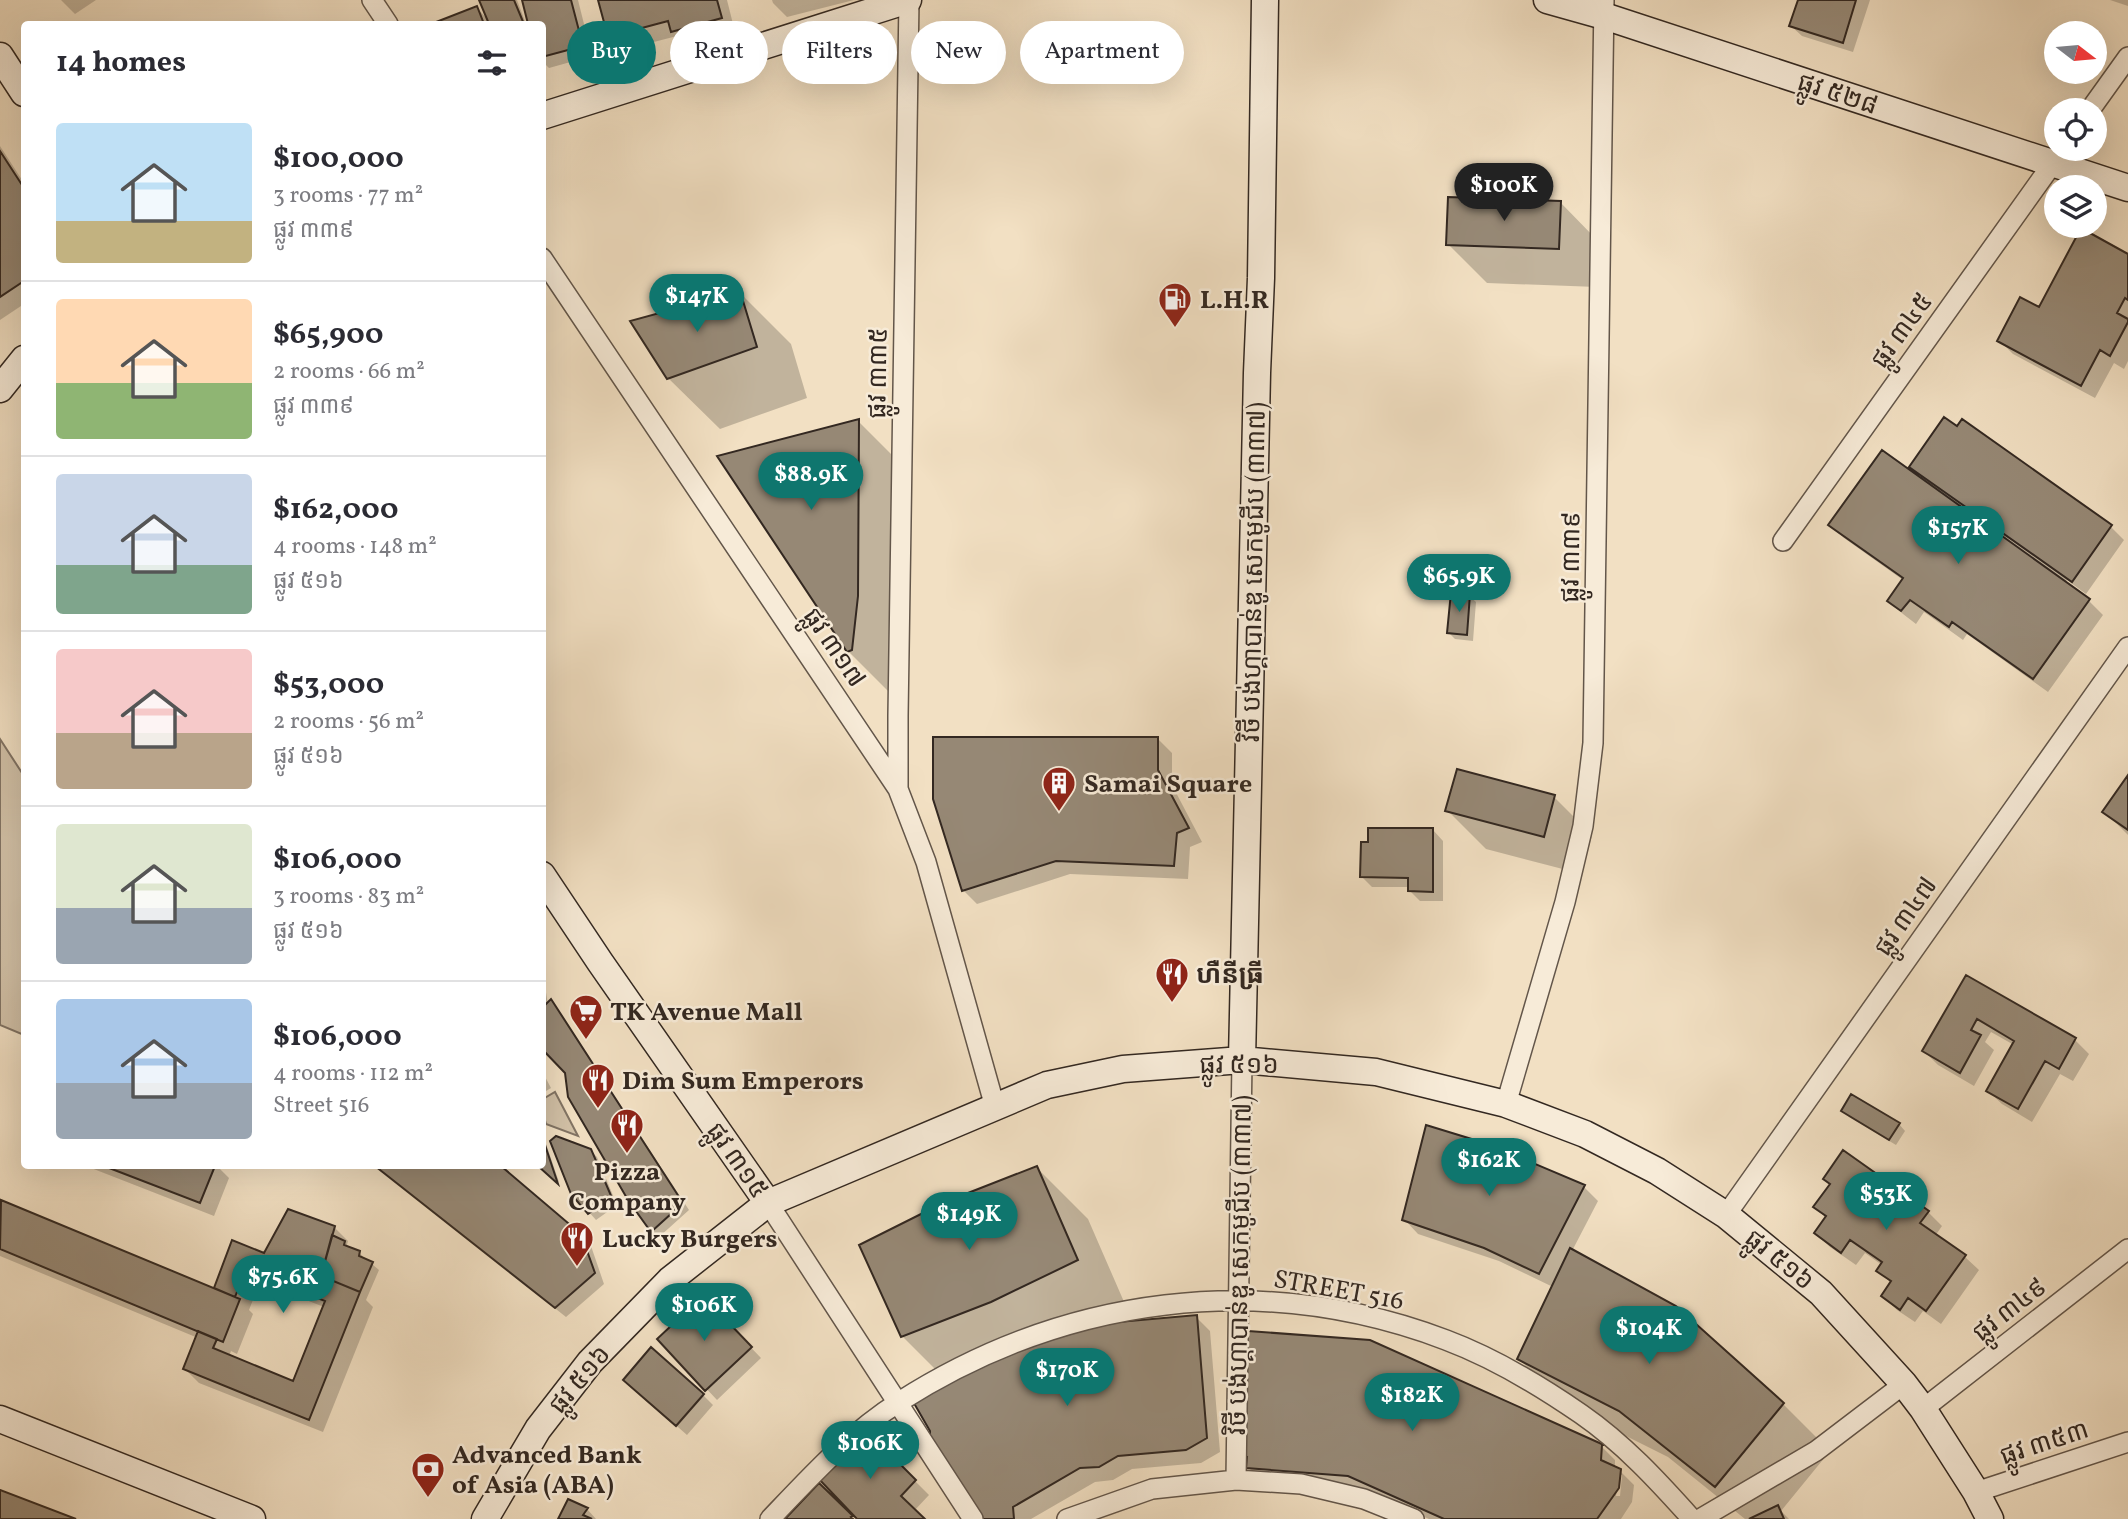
<!DOCTYPE html>
<html lang="en">
<head>
<meta charset="utf-8">
<style>
	body { margin:0; font-family:Vollkorn,"Noto Sans Khmer",serif; background:#f7f7f7; color:#2b2b33; height:100vh; display:flex; flex-direction:column; font-size:26px; white-space:nowrap }
	* { box-sizing:border-box; margin:0 }
	p { font-size:23px; color:#7c7c81 }
	.icon { flex:none; width:38px; height:38px; fill:none; stroke:currentColor; stroke-width:2; stroke-linecap:round; stroke-linejoin:round }
	.map { position:relative; flex:1; overflow:hidden }
	.sheet { position:absolute; left:21px; top:21px; width:525px; height:1148px; display:flex; flex-direction:column; background:#fff; border-radius:7px; box-shadow:0 7px 28px #0002 }
	.sheet>* { flex:none }
	.top-card { position:absolute; left:567px; top:21px; width:665px; height:63px; display:flex; gap:14px }
	.needle { width:46px; rotate:106deg }
	.buttons { position:absolute; left:2044px; top:21px; display:grid; gap:14px }
	.buttons a { display:grid; place-items:center; width:63px; height:63px; border-radius:50%; background:#fff; box-shadow:0 7px 28px #0002; font-size:35px }
	.price { position:absolute; translate:-50% -60px; padding:0 16px; border-radius:24px; background:#0f766e; color:#fff; font-size:23px; line-height:46px; filter:drop-shadow(0 2px 4px #0008) }
	.price::after { content:''; position:absolute; left:50%; top:42px; width:21px; height:16px; margin-left:-10px; background:inherit; clip-path:polygon(0 0,100% 0,50% 100%) }
	.price.selected { background:#222; color:#fff }
	ul { padding:0; list-style:none }
	li { display:flex; align-items:center; gap:21px; height:175px; padding:0 35px }
	li+li { border-top:2px solid #e1e1e2 }
	li span { display:grid; place-items:center; flex:none; width:196px; height:140px; border-radius:7px; color:#555 }
	li>.icon { margin-inline-start:auto }
	span .icon { width:84px; height:84px; fill:#fffc; stroke-width:1 }
	li b { font-size:30px }
	h2 { display:flex; justify-content:space-between; align-items:center; height:84px; padding:0 35px; font-size:30px }
	.chip { padding:0 24px; border-radius:32px; background:#fff; box-shadow:0 7px 28px #0002; font-size:24px; line-height:63px }
	.chip.selected { background:#0f766e; color:#fff }
	.map>svg:first-child { display:block }
	.green { fill:#d2c1a7; stroke:#827464; stroke-width:2 }
	.shadow { fill:#0003; fill-rule:evenodd }
	.building { fill:#968875; stroke:#332821; stroke-width:2 }
	.lines { fill:none; stroke-linecap:round; stroke-linejoin:round }
	.street-casing { stroke:#63564a; stroke-width:22 }
	.secondary-casing { stroke:#332821; stroke-width:29 }
	.street { stroke:#f7ebd8; stroke-width:19 }
	.secondary { stroke:#f7ebd8; stroke-width:26 }
	.labels { text-anchor:middle; stroke-width:5; stroke-linejoin:round; paint-order:stroke }
	.street-label { font-size:26px; fill:#332821; stroke:#f7ebd8 }
	.poi-label { font-size:26px; font-weight:bold; fill:#332821; stroke:#f7ebd8; text-anchor:start }
</style>
</head>
<body>
<div class="map">
<svg width="2128" height="1519" viewBox="0 0 2128 1519">
	<rect width="100%" height="100%" fill="#f2e0c3"/>
	<filter id="stains"><feTurbulence type="fractalNoise" baseFrequency=".00286" numOctaves="4"/><feColorMatrix values="0 0 0 0 .2 0 0 0 0 .09 0 0 0 0 .02 0 0 0 .5 -.17"/></filter>
	<radialGradient id="worn" r=".72"><stop offset=".6" stop-color="#630" stop-opacity="0"/><stop offset="1" stop-color="#630" stop-opacity=".3"/></radialGradient>
	<path class="green" d="M0,739L24,776V1035L0,1025Z
		M555,1092L578,1136L546,1124L543,1113V1099Z"/>
	<path class="shadow" d="M61,0H96L75,14Z
		M481,0H517L526,24H434L477,8L489,21Z
		M524,0H578L592,56L549,68L542,61V24H530Z
		M600,0H727L735,32L686,45L677,36L623,50L609,36Z
		M772,0H854L787,17L773,3Z
		M1800,0H1870L1853,52L1802,36L1791,26Z
		M2110,0H2128V6Z
		M0,146L24,183V304L0,320Z
		M1560,202L1598,241L1597,287L1487,283L1448,244Z
		M2128,256V361L2124,369L2114,363L2095,398L2013,354L1999,340L2040,310Z
		M740,293L791,344L807,398L720,429L668,378Z
		M858,421L909,472L899,702L848,651Z
		M1911,467L2110,526L2124,540L2086,594L2067,580L2065,583L2089,601L2103,615L2048,692L1967,634L1963,640L1924,612L1916,624L1903,614L1889,600L1903,580L1844,538L1830,524L1924,482L1925,480Z
		M1469,596L1476,602L1473,641L1455,639L1449,633Z
		M1158,739L1172,753V785L1202,842L1190,847L1188,879L1070,874L977,904L963,890Z
		M2128,778V835L2104,811Z
		M1554,797L1592,835L1582,874L1486,849L1447,810Z
		M1433,830L1443,841V901H1420L1410,891V887H1372L1362,877Z
		M1966,977L2075,1040L2089,1054L2073,1081L2060,1074L2032,1122L2002,1104L1988,1091L2014,1045L1991,1032L1985,1042L1994,1050L1974,1086L1938,1065L1924,1051Z
		M542,982L545,986L548,1005L551,1002L557,1008L689,1210L659,1237L652,1231L566,1072L542,1047Z
		M542,1071L551,1088L546,1091L542,1088Z
		M1843,1110L1899,1124L1905,1131L1896,1145L1849,1117Z
		M542,1136L544,1138L559,1182L540,1166H542Z
		M590,1150L597,1157L617,1205L596,1220L573,1194Z
		M86,1166H217L229,1178L214,1216Z
		M375,1166H499L591,1246L604,1284L566,1317Z
		M1037,1168L1088,1219L1128,1311L1100,1325L1196,1317L1210,1331L1220,1452L1201,1463L1132,1469L1113,1480L1095,1482L1031,1519H979L946,1380L902,1336Z
		M1584,1187L1598,1201L1572,1251L1675,1308L1783,1404L1830,1451L1781,1511L1789,1519H1745L1668,1457L1566,1406L1519,1359L1553,1287L1499,1261L1418,1234L1404,1219Z
		M2,1203L215,1290L233,1243L265,1255L334,1227L348,1241L347,1245L352,1250L359,1253L379,1270L366,1300L373,1307L323,1432L199,1383L185,1369L198,1338L0,1256V1207ZM260,1282L324,1307L294,1383L229,1357L231,1351L237,1354L253,1314L249,1310Z
		M1815,1207L1928,1212L1942,1226L1935,1236L1965,1257L1979,1270L1941,1324L1923,1311L1915,1322L1897,1310L1883,1296L1892,1284L1878,1270L1882,1265L1865,1253L1856,1265L1830,1247L1816,1233L1826,1218Z
		M713,1308L761,1358L717,1400L660,1339Z
		M636,1390L703,1395L713,1405L687,1435Z
		M865,1431L929,1495L914,1511L922,1519H860Z
		M1601,1446L1615,1460V1468L1620,1471L1634,1485L1632,1502L1621,1519H1429L1364,1490L1262,1481L1248,1467V1464L1240,1455ZM1619,1475H1622L1620,1496H1616Z
		M587,1509L596,1519H560Z"/>
	<path class="building" d="M479,0H514L524,24H489Z
		M522,0H571L583,46L542,57V24H528Z
		M598,0H717L722,18L671,32L668,21L608,37Z
		M1798,0H1856L1843,43L1789,26Z
		M477,6L484,24H431Z
		M0,151L24,188V281L0,297Z
		M1448,197L1561,201L1559,249L1446,245Z
		M2081,228L2128,254V300L2125,298L2117,313L2128,319V322L2110,356L2100,350L2081,386L1997,341L2020,297L2039,307Z
		M740,291L757,347L667,379L630,321Z
		M1944,417L1957,426L1962,419L2112,525L2072,582L1909,467Z
		M859,419L858,596L852,650L847,652L717,456Z
		M1882,450L2090,599L2033,679L1952,622L1949,627L1910,600L1901,611L1887,601L1903,578L1828,525Z
		M1451,592L1470,594L1467,635L1447,633Z
		M933,737H1158V770L1189,828L1177,833L1174,866L1056,861L962,891L933,799Z
		M1457,769L1555,795L1544,837L1445,811Z
		M2128,775V830L2102,812Z
		M1368,828H1433V892L1408,891V878L1360,877L1361,842H1368Z
		M1966,975L2076,1038L2059,1069L2045,1061L2018,1109L1986,1091L2014,1041L1977,1019L1971,1030L1981,1035L1960,1073L1922,1051Z
		M551,999L683,1203L651,1232L628,1200L568,1097L565,1073L542,1049V1008Z
		M1851,1094L1900,1123L1889,1140L1841,1111Z
		M1426,1125L1488,1144L1585,1185L1539,1274L1484,1248L1402,1220Z
		M542,1136L558,1184L538,1166H542Z
		M556,1136L591,1149L612,1198L588,1214L571,1194L550,1141Z
		M1843,1150L1929,1211L1920,1223L1966,1255L1926,1311L1908,1298L1900,1310L1881,1296L1891,1281L1876,1271L1882,1262L1850,1240L1841,1253L1814,1233L1826,1216L1813,1207L1830,1184L1823,1179Z
		M104,1166H215L200,1203Z
		M375,1166H501L581,1234L595,1273L555,1308Z
		M1037,1166L1078,1260L991,1302L901,1337L859,1245L945,1202Z
		M1,1200L240,1299L223,1342L0,1249Z
		M288,1209L335,1226L321,1276L360,1292L309,1420L183,1369L198,1331L217,1339L213,1348L293,1381L325,1301L246,1269L235,1297L214,1288L232,1240L264,1253Z
		M332,1235L345,1241L344,1245L360,1251L359,1256L373,1262L360,1292L321,1276Z
		M1570,1248L1676,1306L1784,1403L1715,1487L1619,1411L1517,1359Z
		M703,1296L752,1347L705,1391L657,1339Z
		M1197,1315L1207,1438L1186,1450L1118,1456L1099,1467L1080,1468L1013,1507L1014,1519H977L930,1438V1431L911,1398L1062,1327Z
		M1248,1331L1370,1340L1604,1445H1602L1601,1460L1621,1469L1619,1488L1597,1519H1444L1348,1476L1246,1468L1247,1457L1238,1456Z
		M651,1347L704,1394L676,1426L623,1380Z
		M865,1429L916,1480L901,1496L925,1519H857L817,1477Z
		M819,1483L853,1516L851,1517L853,1519H785Z
		M0,1490L76,1519H0Z
		M568,1499L588,1508L583,1515L592,1519H558Z
		M1778,1505L1784,1519H1749Z"/>
	<g class="lines">
		<defs>
			<path id="street" d="M372,0L388,24
				M2090,110L2128,57
				M542,258L898,789L926,862L995,1107
				M1783,541L2063,149
				M898,789V716L909,0
				M1506,1104L1565,902L1583,826L1593,743L1604,0
				M768,1203L973,1519
				M1726,1215L2128,647
				M1923,1409L2128,1249
				M1236,1480L1242,1060
				M1976,1492L2128,1442
				M770,1519C810,1477 850,1433 899,1402C1065,1296 1261,1270 1446,1340C1494,1358 1539,1385 1581,1414C1623,1443 1658,1481 1692,1519
				M1067,1519L1152,1489L1236,1480L1301,1484L1364,1499L1414,1519
				M1700,1519L1816,1451L1904,1384"/>
			<path id="secondary" d="M1547,0L1604,16L2128,188
				M0,56L24,93
				M542,116L908,0
				M0,389L24,359
				M542,875L600,962L768,1203
				M1242,1060L1257,373L1261,278L1265,0
				M0,1419L252,1519
				M485,1519L538,1429L590,1362L670,1280L768,1203L1047,1085L1123,1069L1242,1060L1376,1072L1506,1104L1585,1134L1657,1171L1726,1215L1821,1293L1904,1384L1923,1409L1976,1492L1990,1519"/>
		</defs>
		<use href="#street" class="street-casing"/>
		<use href="#secondary" class="secondary-casing"/>
		<use href="#street" class="street"/>
		<use href="#secondary" class="secondary"/>
	</g>
	<defs>
		<symbol id="fuel-pin" viewBox="-11 -11 22 30"><path d="M0 17L-7.5 6A9.5 9.5 0 1 1 7.5 6Z" fill="#8f2418" stroke="#f7ebd8"/><path d="M-5.5-6h7V0h2V4h1.3V-2.5L3-4.5l.8-.8L6-3V5H2.5V1h-1V6h-7ZM-4.2-4.7v3.2H.2V-4.7Z" fill="#fff"/></symbol>
		<symbol id="building-pin" viewBox="-11 -11 22 30"><path d="M0 17L-7.5 6A9.5 9.5 0 1 1 7.5 6Z" fill="#8f2418" stroke="#f7ebd8"/><path d="M-4-6H4V6H1V3H-1V6H-4ZM-2.5-4.3h1.7v1.8h-1.7ZM.8-4.3h1.7v1.8H.8ZM-2.5-1h1.7V.8h-1.7ZM.8-1h1.7V.8H.8Z" fill="#fff"/></symbol>
		<symbol id="restaurant-pin" viewBox="-11 -11 22 30"><path d="M0 17L-7.5 6A9.5 9.5 0 1 1 7.5 6Z" fill="#8f2418" stroke="#f7ebd8"/><path d="M-5-6h1v4h1v-4h1v4h1v-4h1v5L-1.5 .5V6h-2V.5L-5-1ZM5-6V6H3V1.5H1.5Q1.5-4 5-6Z" fill="#fff"/></symbol>
		<symbol id="supermarket-pin" viewBox="-11 -11 22 30"><path d="M0 17L-7.5 6A9.5 9.5 0 1 1 7.5 6Z" fill="#8f2418" stroke="#f7ebd8"/><path d="M-6-5.5h2.5l.6 2H6L4.5 2H-2.5L-4.4-4H-6ZM-1.5 3.2a1.3 1.3 0 1 0 .1 0ZM3 3.2a1.3 1.3 0 1 0 .1 0Z" fill="#fff"/></symbol>
		<symbol id="bank-pin" viewBox="-11 -11 22 30"><path d="M0 17L-7.5 6A9.5 9.5 0 1 1 7.5 6Z" fill="#8f2418" stroke="#f7ebd8"/><path d="M-6-4H6V4H-6ZM0-2.3a2.3 2.3 0 1 0 0 4.6a2.3 2.3 0 1 0 0-4.6Z" fill="#fff"/></symbol>
	</defs>
	<g fill-rule="evenodd">
		<use href="#fuel-pin" x="1156" y="280" width="38" height="52"/>
		<use href="#building-pin" x="1040" y="764" width="38" height="52"/>
		<use href="#restaurant-pin" x="1153" y="955" width="38" height="52"/>
		<use href="#supermarket-pin" x="567" y="992" width="38" height="52"/>
		<use href="#restaurant-pin" x="579" y="1061" width="38" height="52"/>
		<use href="#restaurant-pin" x="608" y="1106" width="38" height="52"/>
		<use href="#restaurant-pin" x="558" y="1219" width="38" height="52"/>
		<use href="#bank-pin" x="409" y="1450" width="38" height="52"/>
	</g>
	<g class="labels">
		<g class="street-label">
			<text transform="translate(1838 93) rotate(18)" y="9">ផ្លូវ ៥២៨</text>
			<text transform="translate(1901 330) rotate(-54)" y="9">ផ្លូវ ៣៤៥</text>
			<text transform="translate(877 373) rotate(-89)" y="9">ផ្លូវ ៣៣៥</text>
			<text transform="translate(1570 557) rotate(-89)" y="9">ផ្លូវ ៣៣៩</text>
			<text transform="translate(1253 572) rotate(-89)" y="9">វិថី បង់ហ្គាបាន់ឌូ សេកមូជីប (៣៣៧)</text>
			<text transform="translate(835 647) rotate(56)" y="9">ផ្លូវ ៣១៧</text>
			<text transform="translate(1905 916) rotate(-55)" y="9">ផ្លូវ ៣៤៧</text>
			<text x="1239" y="1073">ផ្លូវ ៥១៦</text>
			<text transform="translate(738 1160) rotate(55)" y="9">ផ្លូវ ៣១៥</text>
			<text transform="translate(1780 1259) rotate(39)" y="9">ផ្លូវ ៥១៦</text>
			<text transform="translate(1239 1265) rotate(-89)" y="9">វិថី បង់ហ្គាបាន់ឌូ សេកមូជីប (៣៣៧)</text>
			<text transform="translate(1339 1289) rotate(10)" y="9">STREET 516</text>
			<text transform="translate(2009 1309) rotate(-38)" y="9">ផ្លូវ ៣៤៩</text>
			<text transform="translate(579 1379) rotate(-50)" y="9">ផ្លូវ ៥១៦</text>
			<text transform="translate(2044 1442) rotate(-18)" y="9">ផ្លូវ ៣៥៣</text>
		</g>
		<g class="poi-label">
			<text x="1200" y="308">L.H.R</text>
			<text x="1084" y="792">Samai Square</text>
			<text x="1196" y="983">ហឺនីធ្រី</text>
			<text x="610" y="1020">TK Avenue Mall</text>
			<text x="622" y="1089">Dim Sum Emperors</text>
			<text x="627" y="1180" text-anchor="middle">Pizza<tspan x="627" dy="30">Company</tspan></text>
			<text x="602" y="1247">Lucky Burgers</text>
			<text x="452" y="1463">Advanced Bank<tspan x="452" dy="30">of Asia (ABA)</tspan></text>
		</g>
	</g>
	<rect width="100%" height="100%" filter="url(#stains)"/>
	<rect width="100%" height="100%" fill="url(#worn)"/>
</svg>
<div class="buttons">
<a><svg class="needle" viewBox="-14 -14 28 28"><path d="M0-13l5 13h-10z" fill="#e53935"/><path d="M0 13l5-13h-10z" fill="#7c7c81"/></svg></a>
<a><svg class="icon" aria-label="locate" viewBox="0 0 24 24"><circle cx="12" cy="12" r="6"/><path d="M12 2v4M12 18v4M2 12h4M18 12h4"/></svg></a>
<a><svg class="icon" aria-label="layers" viewBox="0 0 24 24"><path d="M12 4l9 5-9 5-9-5zM3 14l9 5 9-5"/></svg></a>
</div>
<b class="price selected" style="left:1504px;top:223px">$100K</b>
<b class="price" style="left:697px;top:334px">$147K</b>
<b class="price" style="left:811px;top:512px">$88.9K</b>
<b class="price" style="left:1958px;top:566px">$157K</b>
<b class="price" style="left:1459px;top:614px">$65.9K</b>
<b class="price" style="left:1489px;top:1198px">$162K</b>
<b class="price" style="left:1886px;top:1232px">$53K</b>
<b class="price" style="left:969px;top:1252px">$149K</b>
<b class="price" style="left:283px;top:1315px">$75.6K</b>
<b class="price" style="left:704px;top:1343px">$106K</b>
<b class="price" style="left:1649px;top:1366px">$104K</b>
<b class="price" style="left:1067px;top:1408px">$170K</b>
<b class="price" style="left:1412px;top:1433px">$182K</b>
<b class="price" style="left:870px;top:1481px">$106K</b>
<div class="top-card">
<a class="chip selected">Buy</a>
<a class="chip">Rent</a>
<a class="chip">Filters</a>
<a class="chip">New</a>
<a class="chip">Apartment</a>
</div>
<section class="sheet">
<h2>14 homes<svg class="icon" aria-label="filters" viewBox="0 0 24 24"><path d="M4 7h16M4 17h16"/><circle cx="9" cy="7" r="2"/><circle cx="15" cy="17" r="2"/></svg></h2>
<ul>
<li><span style="background:linear-gradient(#bfe0f5 70%,#c2b280 0)"><svg class="icon" aria-label="home" viewBox="0 0 24 24"><path d="M3 11l9-7 9 7M6 9v11h12V9"/></svg></span><div><b>$100,000</b><p>3 rooms · 77 m²</p><p>ផ្លូវ ៣៣៩</p></div></li>
<li><span style="background:linear-gradient(#ffd9b3 60%,#8fb573 0)"><svg class="icon" aria-label="home" viewBox="0 0 24 24"><path d="M3 11l9-7 9 7M6 9v11h12V9"/></svg></span><div><b>$65,900</b><p>2 rooms · 66 m²</p><p>ផ្លូវ ៣៣៩</p></div></li>
<li><span style="background:linear-gradient(#c9d6e8 65%,#7fa58c 0)"><svg class="icon" aria-label="home" viewBox="0 0 24 24"><path d="M3 11l9-7 9 7M6 9v11h12V9"/></svg></span><div><b>$162,000</b><p>4 rooms · 148 m²</p><p>ផ្លូវ ៥១៦</p></div></li>
<li><span style="background:linear-gradient(#f6c9c9 60%,#b9a48a 0)"><svg class="icon" aria-label="home" viewBox="0 0 24 24"><path d="M3 11l9-7 9 7M6 9v11h12V9"/></svg></span><div><b>$53,000</b><p>2 rooms · 56 m²</p><p>ផ្លូវ ៥១៦</p></div></li>
<li><span style="background:linear-gradient(#dfe7d0 60%,#9aa5b1 0)"><svg class="icon" aria-label="home" viewBox="0 0 24 24"><path d="M3 11l9-7 9 7M6 9v11h12V9"/></svg></span><div><b>$106,000</b><p>3 rooms · 83 m²</p><p>ផ្លូវ ៥១៦</p></div></li>
<li><span style="background:linear-gradient(#a9c7e8 60%,#9aa5b1 0)"><svg class="icon" aria-label="home" viewBox="0 0 24 24"><path d="M3 11l9-7 9 7M6 9v11h12V9"/></svg></span><div><b>$106,000</b><p>4 rooms · 112 m²</p><p>Street 516</p></div></li>
</ul>
</section>
</div>
</body>
</html>
